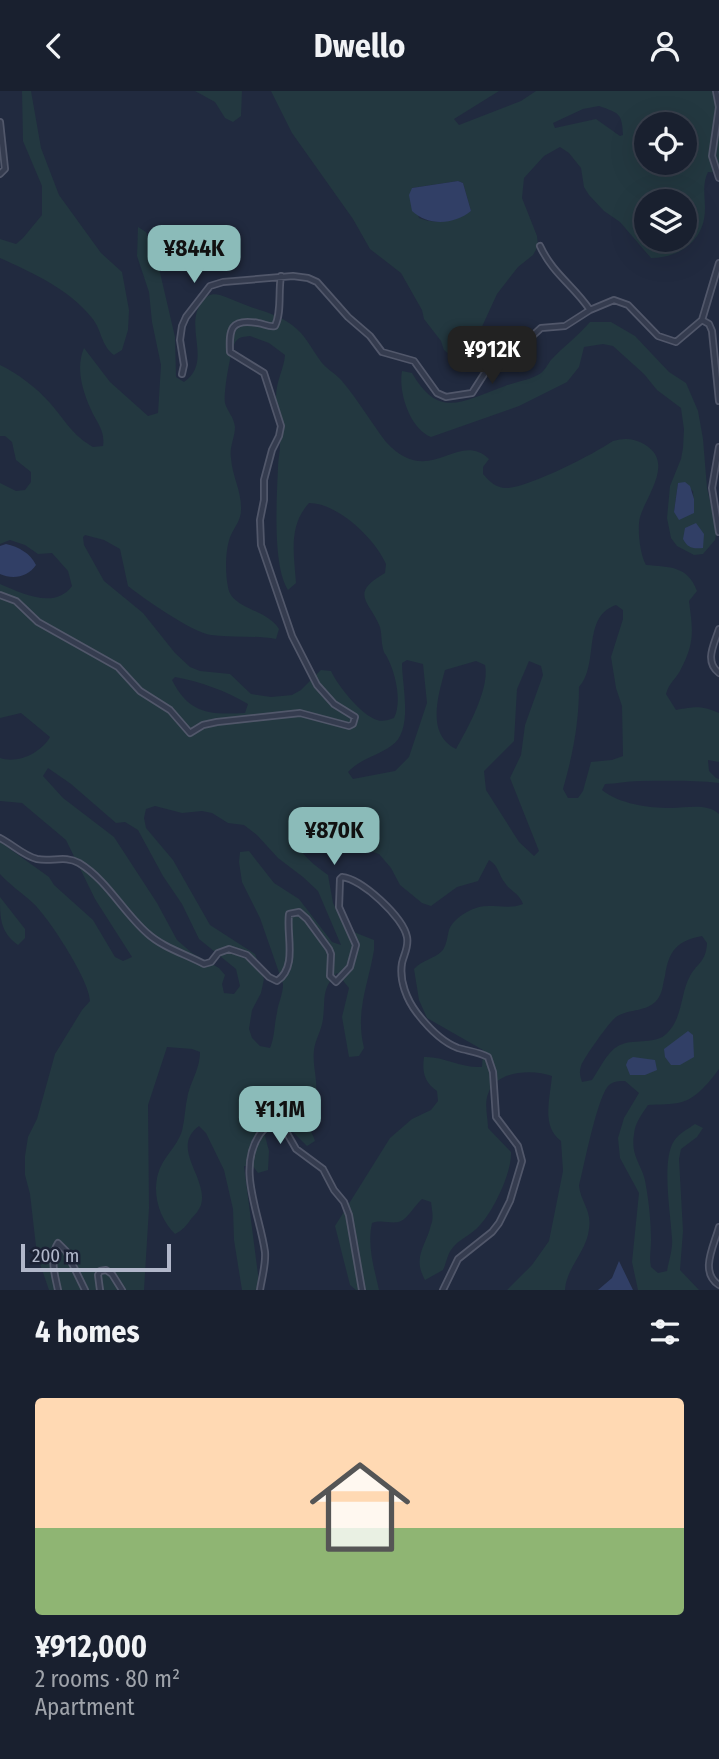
<!DOCTYPE html>
<html lang="en">
<head>
<meta charset="utf-8">
<style>
	body { margin:0; font-family:"Fira Sans Condensed",sans-serif; background:#262d3b; color:#f1f3f6; height:100vh; display:flex; flex-direction:column; font-size:26px; white-space:nowrap }
	* { box-sizing:border-box; margin:0 }
	p { font-size:23px; color:#9fa3aa }
	.icon { flex:none; width:38px; height:38px; fill:none; stroke:currentColor; stroke-width:2; stroke-linecap:round; stroke-linejoin:round }
	.map { position:relative; height:1199px; overflow:hidden }
	.panel { display:flex; flex-direction:column; background:#19202f; flex:1 }
	.panel>* { flex:none }
	.fabs { position:absolute; left:634px; top:21px; display:grid; gap:14px }
	.fabs a { display:grid; place-items:center; width:63px; height:63px; border-radius:50%; background:#19202f; box-shadow:0 7px 28px #0002,0 0 0 2px #373e4b; font-size:35px }
	.scale { position:absolute; left:21px; bottom:18px; width:150px; box-sizing:border-box; padding-left:7px; border:4px solid #b1b7ca; border-top:0; font-size:19px; line-height:24px; white-space:nowrap; color:#b1b7ca; -webkit-text-stroke:5px #1b2134; paint-order:stroke }
	.price { position:absolute; translate:-50% -60px; padding:0 16px; border-radius:14px; background:#8bbbb9; color:#111; font-size:23px; line-height:46px; filter:drop-shadow(0 2px 4px #0008) }
	.price::after { content:''; position:absolute; left:50%; top:42px; width:21px; height:16px; margin-left:-10px; background:inherit; clip-path:polygon(0 0,100% 0,50% 100%) }
	.price.selected { background:#222; color:#fff }
	ul { padding:0; list-style:none }
	li { display:grid; align-content:center; gap:14px; height:371px; padding:0 35px }
	li+li { border-top:2px solid #373e4b }
	li span { display:grid; place-items:center; height:217px; border-radius:7px; color:#555 }
	li>.icon { margin-inline-start:auto }
	span .icon { width:126px; height:126px; fill:#fffc; stroke-width:1 }
	li b { font-size:30px }
	h2 { display:flex; justify-content:space-between; align-items:center; height:84px; padding:0 35px; font-size:30px }
	header { display:flex; justify-content:space-between; align-items:center; height:91px; padding:0 35px; background:#19202f; font-size:32px; font-weight:700 }
	.map>svg:first-child { display:block }
	.green { fill:#233840; fill-rule:evenodd }
	.water { fill:#313f66 }
	.lines { fill:none; stroke-linecap:round; stroke-linejoin:round }
	.street-casing { stroke:#51576a; stroke-width:8 }
	.street { stroke:#353c4f; stroke-width:4.5 }
</style>
</head>
<body>
<header><svg class="icon" aria-label="back" viewBox="0 0 24 24"><path d="M15 5l-7 7 7 7"/></svg>Dwello<svg class="icon" aria-label="person" viewBox="0 0 24 24"><circle cx="12" cy="8" r="4"/><path d="M4 21q1-7 8-7t8 7"/></svg></header>
<div class="map">
<svg width="719" height="1199" viewBox="0 0 719 1199">
	<rect width="100%" height="100%" fill="#212a3f"/>
	<path class="green" d="M22,0H31L41,57L59,104L101,162L122,181L129,219L128,239L122,259L114,264C101,255 102,239 92,227C69,198 33,182 0,167V148L16,153L23,147L42,124V95L23,50Z
		M195,0H242L241,25L233,31L225,27L215,11Z
		M271,0H499L454,28L459,34L521,10L536,0H719V82L708,81C702,93 705,105 705,118C705,149 680,167 651,167L620,131L604,120L589,104L584,96L581,77L569,62L560,56L544,65L524,87L522,107L537,145L538,155L533,164L518,176L497,203L480,240L460,262L451,265L444,259L441,250L424,228L422,219L401,182L370,158L353,128L292,42ZM599,15C619,22 622,22 623,44L620,45L596,28L555,37L553,32L583,18ZM646,33H684V72H646ZM458,90L463,92L471,120C454,128 438,135 419,127L412,97ZM646,110H684V149H646Z
		M138,136L146,141L158,173L175,246L176,286L184,291C213,271 184,237 201,212C211,196 224,206 238,211C256,219 276,222 292,234C306,244 312,259 322,272C328,279 336,283 342,290C358,309 371,331 386,351C430,399 457,338 489,368L483,376V383C489,390 496,397 506,397C528,397 594,363 613,350C624,347 633,347 644,353C675,371 647,403 640,426C637,438 640,464 646,474C670,476 688,475 697,500L689,510C693,541 695,551 680,580C675,589 669,592 666,603L676,619C695,616 700,614 719,622V671L708,669L709,680L716,687L719,688V692C693,689 666,690 639,690C627,690 616,693 605,693L602,699C619,713 649,717 671,717C687,717 707,712 719,723V978C710,990 697,1007 682,1011C672,1014 659,1013 648,1014C642,1023 635,1032 634,1043C630,1067 644,1075 646,1095C649,1112 651,1132 651,1149C651,1159 649,1167 651,1176L658,1182L667,1180C669,1169 673,1158 672,1147C671,1125 661,1069 674,1050C679,1042 688,1038 695,1033L703,1037L697,1046L681,1058L679,1068L683,1140L680,1179L699,1199H638L632,1171L639,1102L620,1067L618,1047L624,1027L639,1002L625,990C619,990 614,990 609,994C597,1006 584,1076 579,1095C581,1112 592,1119 589,1138C587,1160 566,1177 565,1199H507L532,1174L549,1150L563,1080L561,1050C541,1035 550,1008 552,985C533,978 496,979 488,1003C484,1013 488,1027 488,1037L511,1061C512,1081 494,1119 480,1134C472,1144 458,1148 451,1159C447,1165 446,1173 443,1179L425,1189C412,1166 426,1155 431,1134C434,1127 432,1119 431,1111L422,1108C415,1114 409,1126 401,1130C393,1134 382,1128 372,1132C367,1154 374,1177 379,1199H356L350,1194L335,1135L390,1047L412,1028L431,1019L438,1010L437,1000C424,991 422,981 424,966C443,965 460,977 482,976L483,959L427,927L419,909L414,878C422,869 434,868 442,860C447,854 447,846 449,839C453,828 468,819 479,816C493,813 509,819 523,813C519,802 511,801 505,792C498,783 499,775 489,769L478,790L457,796L431,815L422,812L400,794L391,777L379,763L352,754L321,732L311,730L296,739L294,747C301,764 313,773 328,784L333,812L346,838L374,849V859C368,895 355,920 364,957L359,965L349,966L342,926L349,897L337,882C319,900 327,911 322,933C320,942 315,950 314,959C312,974 318,989 316,1004L300,1014C298,1031 311,1035 315,1050L307,1055L290,1038L278,1035L264,1041L269,1060L268,1079L258,1082L253,1075H244L260,1199H242L234,1149L233,1118L224,1079L206,1042L199,1035C169,1057 209,1087 201,1114C199,1119 195,1124 191,1128C186,1135 183,1139 175,1143C160,1128 152,1104 158,1083C162,1067 177,1056 182,1040C185,1028 185,1015 188,1003C192,988 200,977 200,961L192,958L167,956L148,1014L149,1117L144,1199H49L37,1164L30,1103L25,1084V1065L28,1046L37,1028L55,963L82,919L90,910C90,890 49,827 33,812C22,802 10,794 0,783V747L10,758L49,786L54,794L93,829L115,866L123,870L132,866L95,808L66,749L22,712L0,710V667C18,673 41,662 50,646L21,622L0,627V493C21,502 55,519 72,495L68,480L52,462L38,463L25,454L10,449L0,453V392L16,400L25,399L31,391V381L16,369L12,351L5,345H0V274C17,282 37,297 50,312C64,328 73,345 93,356L103,355C105,342 99,334 93,323C83,302 75,278 84,257L110,291L148,325L158,322L161,274L152,231L149,201L137,165ZM250,245L269,252L285,264C284,278 276,290 276,306C275,322 280,338 280,354C280,361 278,368 278,376C277,406 272,474 288,499L296,492C294,463 288,435 309,412C338,412 375,448 386,473L385,482C348,503 370,510 380,536C382,543 381,551 383,558C385,565 385,561 388,568C396,584 402,611 394,627C388,629 383,631 377,629C361,624 338,595 331,580L321,579L301,599L292,604L271,606L251,603L230,583L200,580L190,576L175,562L143,522L104,490L84,454L83,446L85,444L104,449L120,458L128,495C143,507 193,542 211,544C233,547 254,544 276,548L279,538C267,518 231,518 228,496C225,482 225,457 231,444C235,435 241,429 241,419C242,401 232,385 231,367C229,357 235,346 235,336C234,326 227,320 225,312C223,303 231,256 236,250C240,245 245,246 250,245ZM616,514L623,519V528L611,566L616,597L622,615L623,665L612,669L591,671L583,700L578,707H568L563,698C573,663 579,632 579,596C600,573 581,526 616,514ZM407,569L423,573L427,612L409,666L395,680L353,688L348,681C360,668 377,665 391,655C414,640 402,596 402,572ZM476,570L485,574C490,597 468,637 456,658C426,643 438,605 445,579ZM529,570L541,575L543,584L525,634L521,664L510,687L539,760L534,765L519,751L486,699L484,680L514,650L517,598ZM175,586C201,591 224,599 248,613L245,622C210,624 189,623 172,589ZM48,677L71,693L116,732L125,731L138,739L163,785L182,813L199,848L236,878L240,895L234,903L224,902L222,893L225,884L219,877L192,862L177,849L157,812L114,746L63,707L43,685ZM155,715L182,722L202,720L212,722L228,732L244,734L257,744L278,767L303,786L318,800L341,854L332,851L299,808L274,792L249,760L240,761L239,771L242,791L260,827L283,893C283,904 278,912 277,922C274,934 275,945 270,957L260,955L252,947L249,938L252,919L261,902L264,888L255,863L210,834L173,769L146,737L144,727L146,718ZM702,845L707,852C706,871 698,871 690,885C680,903 683,929 665,944C653,954 632,947 618,955C607,961 599,979 592,989L582,991C580,985 579,981 581,975C583,968 610,930 616,926C629,917 650,922 659,906C663,900 663,891 665,885C669,859 677,850 702,845Z
		M590,231H611L635,245L669,281L686,292L698,320L703,348L707,397L717,440L715,449L703,463L694,464L677,455L671,447L667,427L670,395L681,368L683,357L684,338L681,317L657,299L644,283L613,255L603,253L584,256L579,276L567,291L519,315L431,346C410,338 398,301 402,280L412,282C439,329 463,310 505,295C515,291 531,289 541,282C545,279 548,273 551,269C563,256 578,245 590,231ZM678,392L693,400L694,422L674,421Z
		M0,806L25,838V847L18,854C0,841 0,827 0,806Z"/>
	<path class="water" d="M458,90L463,92L471,120C454,134 428,135 412,120L409,104L412,97Z
		M678,392L685,391L690,395L694,408V422L679,429L674,421Z
		M696,432L704,443L703,457C692,458 688,457 683,448L685,437Z
		M6,453C19,456 30,462 36,474C28,486 13,489 0,483V455Z
		M688,940L693,944L694,966L680,974H671L665,966L664,958Z
		M633,966L655,969L657,979L645,984H630L626,974L628,969Z
		M619,1170L633,1199H598L612,1187Z"/>
	<g class="lines">
		<defs>
			<path id="street" d="M716,0L719,16L712,65L719,87
				M0,31L5,78L0,83
				M540,155C553,183 573,194 590,219
				M702,229L709,233L712,240L719,310
				M182,283L184,274L180,249L182,235L186,226L210,195L223,191L293,185L308,187L317,191L348,226L370,245L382,261L414,270L437,302L446,306L472,302L490,274L508,267L541,237L565,235L590,219L614,209L628,214L658,245L676,251L702,229L719,172
				M719,356L712,397L719,441
				M0,504L16,510L38,531L118,576L140,600L170,619L190,642L203,634L217,631L300,622L349,635L353,633L355,626L334,613L317,594L292,545L261,454L260,429L264,409V389L272,359L279,345L281,335L264,282L230,261C229,239 230,227 258,232C265,233 268,236 275,235C282,221 278,201 281,185
				M719,538C714,554 704,570 719,582
				M0,747C12,753 24,765 37,768C52,771 65,764 79,772C107,789 123,821 147,842C162,856 185,863 204,873L211,871L218,862L229,858L247,864L269,886L277,890C298,876 286,844 289,823L299,821L307,828L329,858L331,863L330,885L336,891L350,876L356,854L339,816L340,788L342,786C362,788 403,826 407,846C409,856 404,863 402,872C399,890 407,909 417,922C427,935 442,951 458,957C468,960 479,961 488,966L493,981L496,1026L518,1055L522,1070L510,1110L499,1132L492,1141L458,1168L443,1199
				M719,1136C714,1155 699,1181 719,1194
				M58,1199C55,1184 49,1166 58,1152L66,1160L85,1199
				M100,1199L98,1184L100,1180L106,1179L112,1183L122,1199
				M260,1199C262,1186 266,1174 265,1161C260,1123 236,1078 260,1043C266,1034 274,1032 284,1037L296,1058L323,1078L334,1099L344,1111L349,1124L362,1199"/>
		</defs>
		<use href="#street" class="street-casing"/>
		<use href="#street" class="street"/>
	</g>
</svg>
<div class="fabs">
<a><svg class="icon" aria-label="locate" viewBox="0 0 24 24"><circle cx="12" cy="12" r="6"/><path d="M12 2v4M12 18v4M2 12h4M18 12h4"/></svg></a>
<a><svg class="icon" aria-label="layers" viewBox="0 0 24 24"><path d="M12 4l9 5-9 5-9-5zM3 14l9 5 9-5"/></svg></a>
</div>
<div class="scale">200 m</div>
<b class="price" style="left:194px;top:194px">¥844K</b>
<b class="price selected" style="left:492px;top:295px">¥912K</b>
<b class="price" style="left:334px;top:776px">¥870K</b>
<b class="price" style="left:280px;top:1055px">¥1.1M</b>
</div>
<section class="panel">
<h2>4 homes<svg class="icon" aria-label="filters" viewBox="0 0 24 24"><path d="M4 7h16M4 17h16"/><circle cx="9" cy="7" r="2"/><circle cx="15" cy="17" r="2"/></svg></h2>
<ul>
<li><span style="background:linear-gradient(#ffd9b3 60%,#8fb573 0)"><svg class="icon" aria-label="home" viewBox="0 0 24 24"><path d="M3 11l9-7 9 7M6 9v11h12V9"/></svg></span><div><b>¥912,000</b><p>2 rooms · 80 m²</p><p>Apartment</p></div></li>
</ul>
</section>
</body>
</html>
